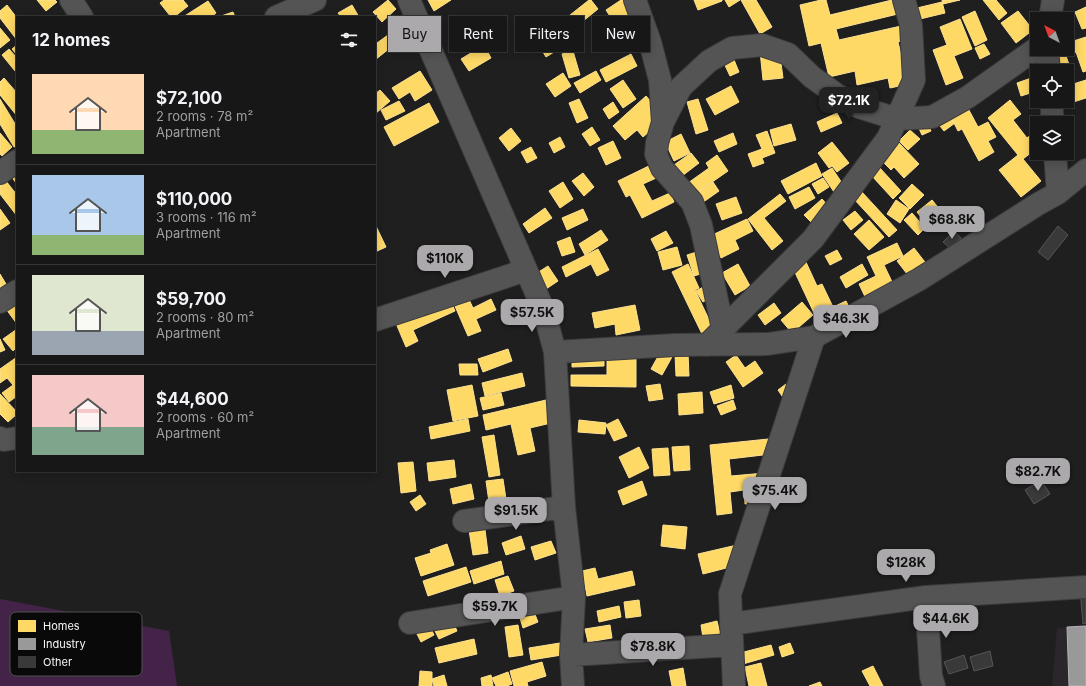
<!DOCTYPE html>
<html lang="en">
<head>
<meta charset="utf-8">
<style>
	body { margin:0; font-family:Inter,sans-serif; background:#252425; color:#f1f3f6; height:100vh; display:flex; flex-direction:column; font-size:15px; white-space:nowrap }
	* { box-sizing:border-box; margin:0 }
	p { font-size:13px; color:#9f9fa2 }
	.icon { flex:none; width:22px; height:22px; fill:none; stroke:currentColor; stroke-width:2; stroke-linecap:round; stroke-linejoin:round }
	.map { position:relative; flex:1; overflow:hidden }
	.details { position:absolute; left:16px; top:16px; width:360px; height:456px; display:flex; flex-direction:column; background:#181718; border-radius:0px; box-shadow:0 2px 10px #0003,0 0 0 1px #363637 }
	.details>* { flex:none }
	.top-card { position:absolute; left:388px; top:16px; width:380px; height:36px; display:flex; gap:8px }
	.needle { width:26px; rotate:319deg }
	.buttons { position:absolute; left:1030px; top:12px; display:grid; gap:8px }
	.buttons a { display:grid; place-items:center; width:44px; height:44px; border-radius:0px; background:#181718; box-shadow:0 2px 10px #0003,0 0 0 1px #363637; font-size:20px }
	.price { position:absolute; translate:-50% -34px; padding:0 9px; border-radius:8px; background:#aba9ab; color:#111; font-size:13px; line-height:26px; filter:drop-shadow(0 1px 2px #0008) }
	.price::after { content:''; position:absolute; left:50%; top:24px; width:12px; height:9px; margin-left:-6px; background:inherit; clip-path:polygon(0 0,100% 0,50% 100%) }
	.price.current { background:#222; color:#fff }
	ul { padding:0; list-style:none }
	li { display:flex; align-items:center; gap:12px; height:100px; padding:0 16px }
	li+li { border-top:1px solid #363637 }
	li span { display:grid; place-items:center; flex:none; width:112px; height:80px; border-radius:0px; color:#555 }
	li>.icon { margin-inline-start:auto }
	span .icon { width:48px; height:48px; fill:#fffc; stroke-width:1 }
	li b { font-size:17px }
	h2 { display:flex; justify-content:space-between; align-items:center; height:48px; padding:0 16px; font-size:17px }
	.tag { padding:0 14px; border-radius:0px; background:#181718; box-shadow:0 2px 10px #0003,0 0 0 1px #363637; font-size:14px; line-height:36px }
	.tag.current { background:#aba9ab; color:#111 }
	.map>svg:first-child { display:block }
	.built { fill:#2b262c }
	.green { fill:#442349 }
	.homes { fill:#ffd966; stroke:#fce191 }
	.industry { fill:#999; stroke:#b5b4b5 }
	.building { fill:#3a393a; stroke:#565556 }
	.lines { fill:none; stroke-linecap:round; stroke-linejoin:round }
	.minor-casing { stroke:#3d3c3d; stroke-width:24 }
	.minor { stroke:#555455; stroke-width:22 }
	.key { fill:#0a090a; stroke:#515051; stroke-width:1 }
	.key-label { font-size:11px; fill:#f6f4f6 }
</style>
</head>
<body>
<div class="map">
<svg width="1086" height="686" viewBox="0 0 1086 686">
	<rect width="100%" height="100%" fill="#201f20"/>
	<path class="built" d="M1086,625V686H1052L1057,628Z"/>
	<path class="green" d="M0,599L169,631L177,686H0Z"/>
	<path class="homes" d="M37,0H55L57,2L46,11Z
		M164,0H183L188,6L174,17H171L160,3Z
		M388,0L396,9L382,22L373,12Z
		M428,0H451L434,11Z
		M589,0H591L598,9L577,26L583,34L575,41L560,23Z
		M621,0H630L636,10L615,24L606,10Z
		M694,0H722V1L698,10Z
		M725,0H740L729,7Z
		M741,0H756L772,27L760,34Z
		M821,0H826L830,15L892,0H899L902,13L836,29L839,40L901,26L904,40L898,42L908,84L890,88L888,78L857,85L855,71L829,77L821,43L809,46L800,5Z
		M942,0H960L943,4Z
		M983,0H996L1007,13L999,20Z
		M208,1L216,13L211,17H183Z
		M942,2L945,13L920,19L917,8Z
		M7,5L17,18V40L0,18V11Z
		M352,5L359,17H341L338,13Z
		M1086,7V28L1082,29L1075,12Z
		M975,11L987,40L975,46L962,17Z
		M1018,11L1033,30L1016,43L1001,23Z
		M233,12L235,17H218Z
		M960,19L972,49L954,56L963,78L946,85L933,50L947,45L940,27Z
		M0,28L10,40L0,48Z
		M558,29L567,44L546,57L537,42Z
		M388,35L395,44L375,60V41L377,43Z
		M1086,37V71L1083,72L1076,52L1066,56L1073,76L1067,78V71H1057L1054,49H1067V43Z
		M984,44L990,54L980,59L975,48Z
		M17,45V55L12,49Z
		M484,45L491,58L469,71L461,59Z
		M779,48L783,78L763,80L760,51Z
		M9,49L17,58V70L15,71L2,55Z
		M573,51L580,75L569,78L562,54Z
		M631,54L637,66L606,82L600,70Z
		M732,55L739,72L730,76L722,59Z
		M420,71L432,90L415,101L410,92L399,99L392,88Z
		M596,71L601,80L580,93L574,83Z
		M563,73L571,86L555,97L546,84Z
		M1037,76V91L1021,96L1017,83Z
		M4,78L17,93V116L0,95V82Z
		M623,80L636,99L623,108L610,89Z
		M1086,80V98L1067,104L1066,101H1067V86Z
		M731,86L739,102L715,115L706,99Z
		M380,90L390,101L375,114V94Z
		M646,96L665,118L643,137L637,130L625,140L613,126Z
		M962,97L978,127L988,122L996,137L988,141L994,152L979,161L962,129L958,131L945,105Z
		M0,99L17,127V146L14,147L0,124Z
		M579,99L588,118L577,123L569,103Z
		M698,99L708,130L696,134L687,102Z
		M1010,100L1021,114L1013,120L1027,138L1037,130V148L1023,159L1041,181L1021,197L999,170L1018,155L988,118Z
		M399,101L405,111L386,120L381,110Z
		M613,102L619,112L609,119L603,109Z
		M429,103L439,122L394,146L384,127Z
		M942,107L955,123L944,131L932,116Z
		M837,113L842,123L821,132L817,122Z
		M925,118L931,131L922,135L916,122Z
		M791,124L796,140L774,146L770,130Z
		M592,127L600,140L590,146L582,134Z
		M511,128L521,141L509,151L499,138Z
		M910,130L920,139L908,150L899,141Z
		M767,131L775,153L762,158L764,163L753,167L748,154L762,149L756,135Z
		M0,133L12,147L2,156L0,154Z
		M733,133L737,144L719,152L714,141Z
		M681,134L690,153L674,161L665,142Z
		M560,137L565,147L554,153L549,143Z
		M613,141L621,158L606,165L598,148Z
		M832,142L849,163L837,172L832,166L829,168L818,153Z
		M899,143L919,164L904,178L894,167L891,170L881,160Z
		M531,147L537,158L527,163L521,152Z
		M691,153L699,163L682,176L674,165Z
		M717,155L728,171L695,194L688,183L709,168L706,163Z
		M659,161L665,174L643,184L652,201L670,193L674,202L642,218L630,195L626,197L618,181Z
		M816,163L822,176L788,194L781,181Z
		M879,167L901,191L893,199L871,175Z
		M832,168L844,186L834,192L822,174Z
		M583,173L594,187L584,196L572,181Z
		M17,176V184L13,179Z
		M823,178L829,187L818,194L812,184Z
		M6,181L17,195V216L0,194V186Z
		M563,182L573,199L560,208L549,191Z
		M713,182L719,191L702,203L695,194Z
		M912,184L924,195L910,209L899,198Z
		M809,187L815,198L795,209L789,197Z
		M861,191L897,230L889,237L853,198Z
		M780,194L786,201L764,218L783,241L772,250L748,219Z
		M736,197L742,213L722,220L716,204Z
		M822,199L830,208L812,223L804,215Z
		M896,200L909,209L900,223L887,214Z
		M932,200L946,217L931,230L917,212Z
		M545,208L552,218L529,233L523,224Z
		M0,209L10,223L0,230Z
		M583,209L588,220L567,230L562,218Z
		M855,211L863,220L851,230L843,220Z
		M912,213L925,228L918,235L904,220Z
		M747,219L753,231L735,240L739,249L721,258L710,236Z
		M869,220L884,237L869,250L854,234Z
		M375,224L386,247L375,252Z
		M601,230L608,240L585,255L579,244Z
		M666,231L673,243L657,251L651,239Z
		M570,237L575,252L562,256L557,242Z
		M897,243L903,256L884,265L895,288L867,301L859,284L876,276L867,257Z
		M677,247L682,265L663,270L658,252Z
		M914,248L928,266L911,279L897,261Z
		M598,249L609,270L597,276L591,264L566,277L562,267Z
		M703,250L710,271L694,276L687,255Z
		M837,250L842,259L830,265L825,256Z
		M805,260L817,286L822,284L833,307L846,301L852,313L821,328L792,266Z
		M688,264L699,288L695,290L713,328L702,334L672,272Z
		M738,264L750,286L735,295L722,273Z
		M862,264L868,275L846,288L840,277Z
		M548,266L558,281L546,289L537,273Z
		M0,274L6,284L0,288Z
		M714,281L720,292L703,302L696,291Z
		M465,291L473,308L491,299L496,310L476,319L481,331L468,336L451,297Z
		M449,297L455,311L413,330L418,341L406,347L395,321Z
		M17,301V324L6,309Z
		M802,302L813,315L792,333L781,320Z
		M774,303L781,313L765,325L758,315Z
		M635,305L640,330L616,335L615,324L595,328L592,313Z
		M17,329V347L13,351L3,339Z
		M0,339L5,350L0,352Z
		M508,349L512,361L483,372L478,359Z
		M661,351L672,357L662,375L651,369Z
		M607,353H636V387L571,386V375H607Z
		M688,353L689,376H676L675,354Z
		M604,354V366L572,367V355Z
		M736,355L745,368L755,361L763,373L743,387L726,362Z
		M17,357V396L9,402L2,393L13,385L7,378L0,383V369Z
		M459,364H477L478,375H460Z
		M522,373L525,386L485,396L482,383Z
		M660,384L663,399L649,401L646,386Z
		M786,384L799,402L790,408L778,390Z
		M472,385L478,416L453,421L447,390Z
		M731,385L734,398L714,404L710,392Z
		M702,392L703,413L679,415L678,394Z
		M501,393L504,405L483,410L480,398Z
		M0,394L17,412V414L8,422L0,414Z
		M546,400L551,423L530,428L535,451L518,455L511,424L486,430L483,415Z
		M733,400L736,409L721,415L717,406Z
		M468,419L470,431L431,439L429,427Z
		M618,419L627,436L614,441L606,425Z
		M579,420L606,423L605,434L578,432Z
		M494,435L500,475L489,477L482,437Z
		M778,438L780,453L729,459L731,476L765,473L768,501L745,504L744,490L730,492L732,513L717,515L710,445Z
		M689,446L690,470L674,471L672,447Z
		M639,447L649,468L629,478L619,457Z
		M668,448L670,475L654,476L652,449Z
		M454,460L456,477L429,481L427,463Z
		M413,462L416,491L401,493L398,463Z
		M503,479L507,506L490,509L486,481Z
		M642,481L647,495L623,505L618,491Z
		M471,484L474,499L453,504L450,489Z
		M420,495L426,504L416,511L410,502Z
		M484,522L488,553L473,555L468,524Z
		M663,525L687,527L685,549L661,546Z
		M521,536L525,549L506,555L502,543Z
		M551,541L556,553L535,560L531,547Z
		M447,544L454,565L421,576L415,558L431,553L430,550Z
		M737,545L742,564L703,574L698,554Z
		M501,561L504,574L474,584L470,571Z
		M466,567L471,582L428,596L423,581Z
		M595,568L598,579L632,571L635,585L587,596L582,571Z
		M508,576L514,591L500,596L495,580Z
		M639,600L641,616L626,618L624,602Z
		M619,606L621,617L599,622L597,611Z
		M534,612L538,622L523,628L520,618Z
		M450,615L457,631L439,639L431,623Z
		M427,621L434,635L421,642L414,628Z
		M717,621L720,634L703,638L701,625Z
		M518,625L523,655L509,657L505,627Z
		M610,625L612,638L588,642L585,629Z
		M474,639L477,654L439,663L435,648Z
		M566,642L568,654L531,660L529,648Z
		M790,643L794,653L782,657L779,647Z
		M771,645L774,655L743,664L740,653Z
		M542,662L546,676L527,682L528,686H514L510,671Z
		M761,663L767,686H749L745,667Z
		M873,666L883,686H870L862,671Z
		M683,668L686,686H672L669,671Z
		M420,671L432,672V686H419Z
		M508,672L512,684L507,686H496L492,678Z
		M444,675L447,686H434L432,679Z
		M491,675L493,686H482L481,678Z
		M820,682L822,686H809Z"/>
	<path class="industry" d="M1086,626V686H1069L1067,627Z"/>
	<path class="building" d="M1058,226L1068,235L1048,260L1038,252Z
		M954,231L961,238L950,248L943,242Z
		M1041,480L1050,494L1034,504L1025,490Z
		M1080,589H1086V623L1083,624Z
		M990,651L993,666L974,671L970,657Z
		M964,655L968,668L949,674L944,662Z"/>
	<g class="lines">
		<defs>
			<path id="minor" d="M71,0L82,17
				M409,0L544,311L555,352L564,507L574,597L571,655L573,686
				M635,0L650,42L660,80L663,122L657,143L656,154L662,168L692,202L701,225L723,329
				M276,17L315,0
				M1050,19L1053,0
				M1047,49L1049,71
				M1051,101L1053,123
				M663,122L681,87L709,61L732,48L762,45L788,54L812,77L837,95L859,107L897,119L932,117L968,97L1037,48
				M1055,153L1058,193
				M0,173L17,161
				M0,302L17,291
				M375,320L526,270
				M707,345L813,239L888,138L914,80L911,25L904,0
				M555,352L675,345L768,344L814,337L920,279L1038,204L1058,193L1086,170
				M0,438L4,440L17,438
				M464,521L564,507
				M926,597L931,676L934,686
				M410,623L574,597
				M731,624L926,597L1086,587
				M571,655L732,645
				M734,686L730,594L814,337"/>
		</defs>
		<use href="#minor" class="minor-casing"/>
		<use href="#minor" class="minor"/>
	</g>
	<rect x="10" y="612" width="132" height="64" rx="6" class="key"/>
	<rect x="18" y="620" width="18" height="12" fill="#ffd966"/>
	<rect x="18" y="638" width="18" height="12" fill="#999"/>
	<rect x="18" y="656" width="18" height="12" fill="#3a393a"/>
	<g class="key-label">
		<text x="43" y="630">Homes</text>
		<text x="43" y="648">Industry</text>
		<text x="43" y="666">Other</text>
	</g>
</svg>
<div class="buttons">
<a><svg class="needle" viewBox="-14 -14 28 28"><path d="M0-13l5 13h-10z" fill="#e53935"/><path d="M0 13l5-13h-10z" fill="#9f9fa2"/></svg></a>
<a><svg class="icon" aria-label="locate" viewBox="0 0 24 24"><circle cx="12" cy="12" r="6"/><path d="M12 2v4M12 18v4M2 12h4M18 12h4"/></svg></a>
<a><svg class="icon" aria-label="layers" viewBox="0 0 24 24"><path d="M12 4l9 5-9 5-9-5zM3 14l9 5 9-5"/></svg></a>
</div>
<b class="price current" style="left:849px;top:121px">$72.1K</b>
<b class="price" style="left:952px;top:240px">$68.8K</b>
<b class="price" style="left:445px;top:279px">$110K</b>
<b class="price" style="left:532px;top:333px">$57.5K</b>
<b class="price" style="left:846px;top:339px">$46.3K</b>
<b class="price" style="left:1038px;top:492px">$82.7K</b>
<b class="price" style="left:775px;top:511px">$75.4K</b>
<b class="price" style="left:516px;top:531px">$91.5K</b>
<b class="price" style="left:906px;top:583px">$128K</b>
<b class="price" style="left:495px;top:627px">$59.7K</b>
<b class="price" style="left:946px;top:639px">$44.6K</b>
<b class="price" style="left:653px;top:667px">$78.8K</b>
<div class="top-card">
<a class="tag current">Buy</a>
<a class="tag">Rent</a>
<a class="tag">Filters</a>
<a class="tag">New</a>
</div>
<section class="details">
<h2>12 homes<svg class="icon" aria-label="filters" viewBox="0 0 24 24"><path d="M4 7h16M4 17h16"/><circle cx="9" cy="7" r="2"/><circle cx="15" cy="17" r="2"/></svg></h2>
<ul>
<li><span style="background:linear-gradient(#ffd9b3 70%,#8fb573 0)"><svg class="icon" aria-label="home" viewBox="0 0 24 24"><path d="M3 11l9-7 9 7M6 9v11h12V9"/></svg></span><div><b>$72,100</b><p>2 rooms · 78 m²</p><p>Apartment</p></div></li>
<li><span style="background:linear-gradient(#a9c7e8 75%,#8fb573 0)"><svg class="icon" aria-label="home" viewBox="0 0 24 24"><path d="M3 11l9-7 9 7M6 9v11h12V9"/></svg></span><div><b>$110,000</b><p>3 rooms · 116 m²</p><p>Apartment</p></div></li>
<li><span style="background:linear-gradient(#dfe7d0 70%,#9aa5b1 0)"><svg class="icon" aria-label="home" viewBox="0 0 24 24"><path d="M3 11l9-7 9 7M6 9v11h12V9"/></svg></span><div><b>$59,700</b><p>2 rooms · 80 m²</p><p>Apartment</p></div></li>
<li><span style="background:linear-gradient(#f6c9c9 65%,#7fa58c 0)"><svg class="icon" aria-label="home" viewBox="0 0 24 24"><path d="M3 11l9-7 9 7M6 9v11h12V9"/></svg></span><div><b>$44,600</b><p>2 rooms · 60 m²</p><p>Apartment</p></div></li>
</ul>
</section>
</div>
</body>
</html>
